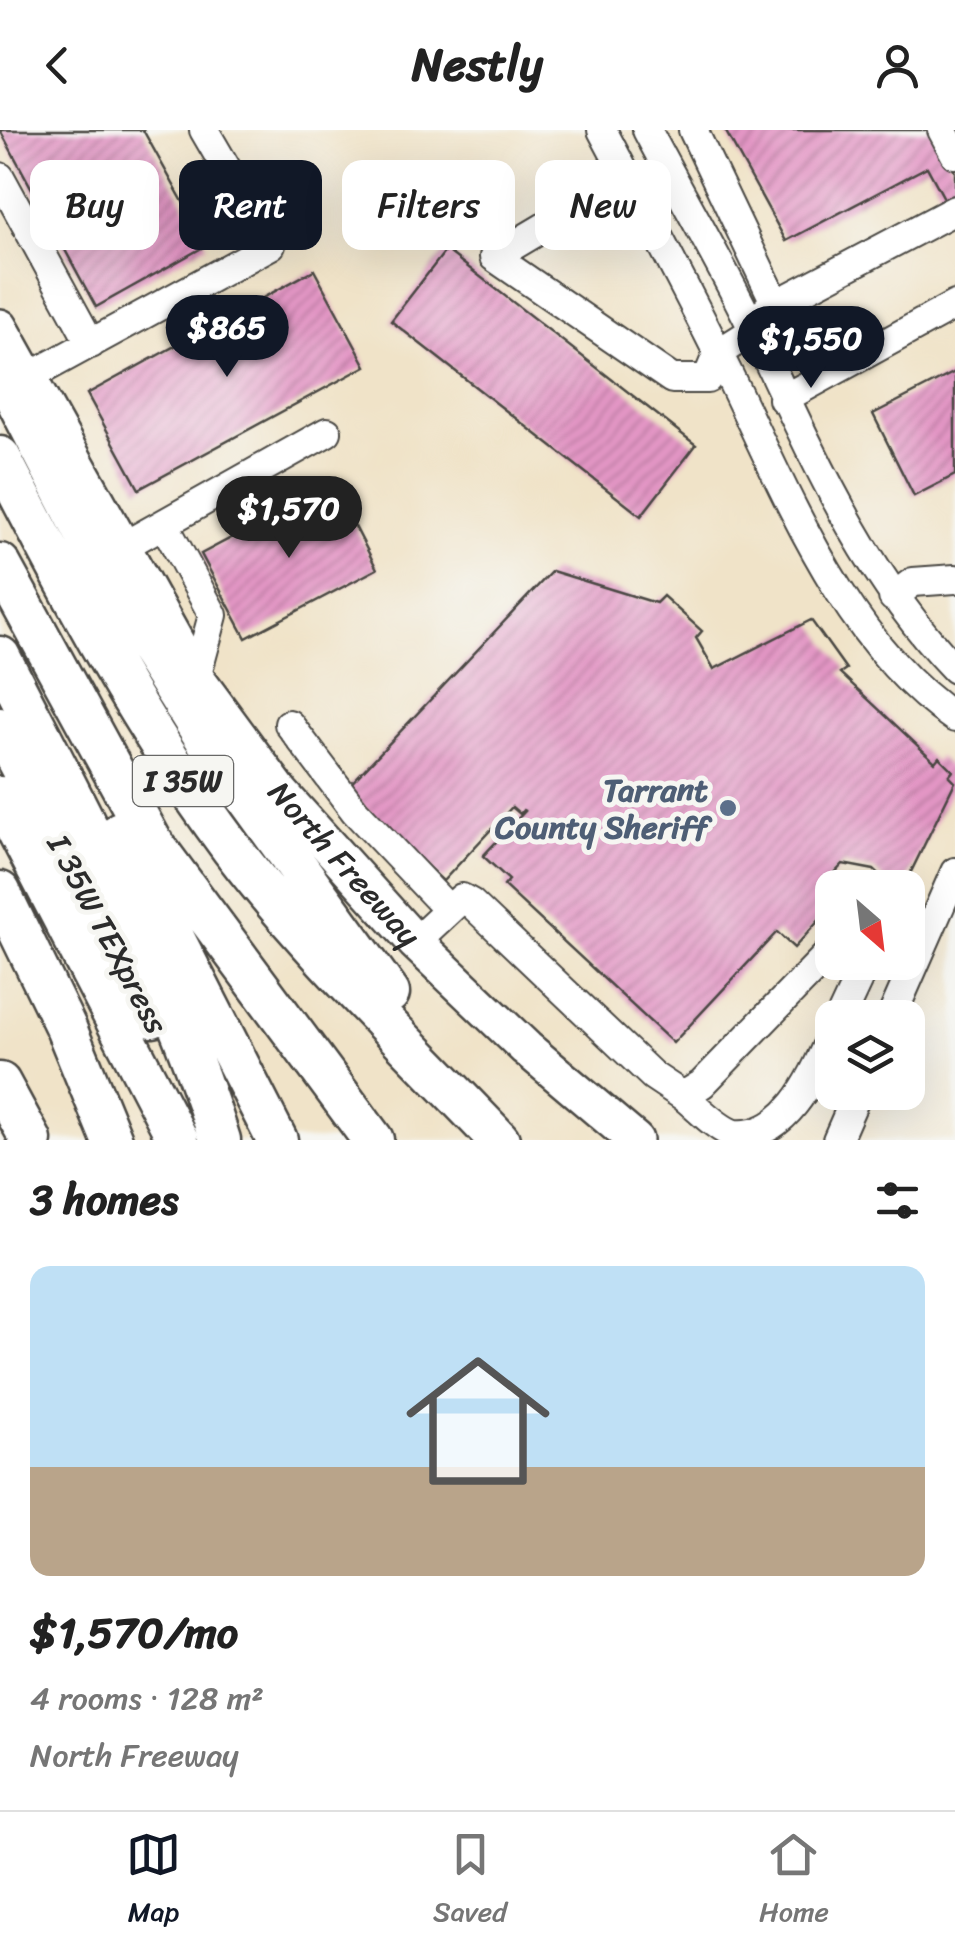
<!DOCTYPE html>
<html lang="en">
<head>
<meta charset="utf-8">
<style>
	body { margin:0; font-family:Sriracha,sans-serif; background:#f2f2f2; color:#222; height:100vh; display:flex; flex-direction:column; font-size:38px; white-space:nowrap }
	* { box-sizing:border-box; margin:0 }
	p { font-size:32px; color:#767676 }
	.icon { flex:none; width:55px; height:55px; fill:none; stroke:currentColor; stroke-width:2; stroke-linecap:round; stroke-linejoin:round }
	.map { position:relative; height:1010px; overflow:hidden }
	.drawer { display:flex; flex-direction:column; background:#fff; flex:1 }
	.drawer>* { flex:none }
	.guide { position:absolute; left:30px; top:30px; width:895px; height:90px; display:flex; gap:20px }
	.needle { width:65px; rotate:152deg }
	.controls { position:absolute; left:815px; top:740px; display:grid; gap:20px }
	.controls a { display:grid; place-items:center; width:110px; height:110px; border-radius:20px; background:#fff; box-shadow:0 10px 40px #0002; font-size:50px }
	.price { position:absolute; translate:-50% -85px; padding:0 22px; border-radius:35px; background:#111827; color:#fff; font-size:32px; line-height:65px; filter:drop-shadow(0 2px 5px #0008) }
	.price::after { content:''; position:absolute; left:50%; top:60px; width:30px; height:22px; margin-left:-15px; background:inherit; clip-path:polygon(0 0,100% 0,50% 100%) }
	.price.selected { background:#222; color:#fff }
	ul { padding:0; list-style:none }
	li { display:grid; align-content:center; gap:20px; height:530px; padding:0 30px }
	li+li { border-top:2px solid #e0e0e0 }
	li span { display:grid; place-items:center; height:310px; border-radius:20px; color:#555 }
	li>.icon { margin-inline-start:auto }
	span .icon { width:180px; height:180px; fill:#fffc; stroke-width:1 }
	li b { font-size:42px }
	h2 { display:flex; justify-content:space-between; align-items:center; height:120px; padding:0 30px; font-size:42px }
	.pill { padding:0 35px; border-radius:20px; background:#fff; box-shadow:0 10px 40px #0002; font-size:35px; line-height:90px }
	.pill.selected { background:#111827; color:#fff }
	header { display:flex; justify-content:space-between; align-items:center; height:130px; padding:0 30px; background:#fff; font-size:45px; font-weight:800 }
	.menu { display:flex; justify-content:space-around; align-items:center; height:140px; border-top:2px solid #e0e0e0; background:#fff; font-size:28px; color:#767676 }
	.menu a { display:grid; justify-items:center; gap:5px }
	.menu .selected { color:#111827 }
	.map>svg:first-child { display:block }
	.building { fill:url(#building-hatch) }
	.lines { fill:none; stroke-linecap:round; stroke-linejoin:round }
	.minor-casing { stroke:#494743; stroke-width:32 }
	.major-casing { stroke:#494743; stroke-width:40 }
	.highway-casing { stroke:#494743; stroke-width:45 }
	.minor { stroke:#fff; stroke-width:28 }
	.major { stroke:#fff; stroke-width:35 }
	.highway { stroke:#fff; stroke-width:40 }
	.service-dot { fill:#5c6f8a; stroke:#f6f6f2; stroke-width:4 }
	.labels { text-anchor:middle; stroke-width:10; stroke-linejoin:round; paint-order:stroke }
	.shield { fill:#f6f6f2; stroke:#686867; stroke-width:2.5 }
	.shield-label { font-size:30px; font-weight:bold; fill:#2b2b2b }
	.service-label { font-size:32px; font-weight:bold; fill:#4e5e75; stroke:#f6f6f2; text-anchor:end }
	.street-label { font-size:32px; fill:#2b2b2b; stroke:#f6f6f2 }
</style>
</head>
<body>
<header><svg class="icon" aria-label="back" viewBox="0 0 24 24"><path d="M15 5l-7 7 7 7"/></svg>Nestly<svg class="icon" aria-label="person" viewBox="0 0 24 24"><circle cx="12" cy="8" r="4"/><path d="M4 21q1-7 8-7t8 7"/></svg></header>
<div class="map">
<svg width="955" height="1010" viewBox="0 0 955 1010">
	<defs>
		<pattern id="building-hatch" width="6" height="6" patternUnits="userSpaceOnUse" patternTransform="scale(2.5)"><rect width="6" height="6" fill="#e396c5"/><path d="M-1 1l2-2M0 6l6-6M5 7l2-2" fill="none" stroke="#b87ba0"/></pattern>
	</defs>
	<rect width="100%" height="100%" fill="#f6f6f2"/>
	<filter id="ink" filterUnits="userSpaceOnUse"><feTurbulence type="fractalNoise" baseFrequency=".01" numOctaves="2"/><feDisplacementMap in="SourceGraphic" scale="20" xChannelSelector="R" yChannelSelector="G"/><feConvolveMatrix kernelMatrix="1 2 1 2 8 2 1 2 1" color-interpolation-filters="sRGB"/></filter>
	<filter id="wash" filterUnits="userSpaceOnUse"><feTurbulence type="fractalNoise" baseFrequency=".0048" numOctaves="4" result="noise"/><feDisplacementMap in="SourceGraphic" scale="40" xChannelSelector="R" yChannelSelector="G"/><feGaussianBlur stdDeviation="2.25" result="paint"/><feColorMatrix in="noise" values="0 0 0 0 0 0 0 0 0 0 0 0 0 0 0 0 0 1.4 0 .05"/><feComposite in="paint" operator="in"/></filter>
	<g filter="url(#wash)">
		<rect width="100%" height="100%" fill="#f0e3c8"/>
		<g id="blocks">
			<path class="building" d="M0,0H143L207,115L96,177Z
				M725,0H933L955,42V65L945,70L927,37L786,111Z
				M446,120L696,315L641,386L391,191Z
				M314,140L366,236L139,359L87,264Z
				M955,242V345L914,366L873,284Z
				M333,354L377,439L246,508L201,424Z
				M552,441L656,473L663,466L702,501L696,508L714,539L811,490L846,539L840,543L935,632L939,627L953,641L949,646L955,652L908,748L900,756H891L874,740L843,734L829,749L838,758H832V776L794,818L777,802L673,913L504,756L509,750L483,726L525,681L523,680L520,684L512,677L443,751L345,660Z"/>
		</g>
	</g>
	<g filter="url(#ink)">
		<use href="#blocks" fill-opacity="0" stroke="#494743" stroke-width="2.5"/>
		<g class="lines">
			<defs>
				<path id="minor" d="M602,0C642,76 683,152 721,229C781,349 841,512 955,588
					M647,0C682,67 721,133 754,201C809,317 864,446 955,539
					M693,0L776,174
					M942,0L955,24
					M0,47L91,214
					M627,48L494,127L672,249H707L718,223L753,201L767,179L955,80
					M27,248L271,115L204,0
					M783,269L955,175
					M164,394L213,485L196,548
					M122,417L327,302
					M893,467L913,452L955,449
					M289,594L355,681L447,778
					M415,812L462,768L471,773L653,946L683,966L702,954L832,820
					M840,888L861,843L857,832
					M891,888L955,742
					M683,966C697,977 717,999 734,1004C789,1010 816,939 832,904
					M837,1010L858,962"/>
				<g id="major">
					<path id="s1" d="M0,197L196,548L281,663L415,812L526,918L635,1010"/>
				</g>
				<path id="highway" d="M0,238L125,481L214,622L389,863
					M0,327C70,463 140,596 232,719C311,823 409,915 499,1010
					M0,434L152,712L373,1010
					M0,527C81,685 167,840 220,1010
					M0,598L152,887
					M0,667L178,1010
					M120,702L277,1010
					M0,762L66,898L112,1010
					M0,953L31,1010"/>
			</defs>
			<use href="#minor" class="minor-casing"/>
			<use href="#major" class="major-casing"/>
			<use href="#highway" class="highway-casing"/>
			<use href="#minor" class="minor"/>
			<use href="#major" class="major"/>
			<use href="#highway" class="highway"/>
		</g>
	</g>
	<circle class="service-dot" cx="728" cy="678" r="10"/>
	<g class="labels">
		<rect class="shield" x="133" y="626" width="100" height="50" rx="8"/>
		<g class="shield-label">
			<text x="183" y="661">I 35W</text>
		</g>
		<g class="service-label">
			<text x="708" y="671">Tarrant<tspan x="708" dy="37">County Sheriff</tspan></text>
		</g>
		<g class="street-label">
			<text dy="11" stroke="none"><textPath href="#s1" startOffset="640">North Freeway</textPath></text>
			<text transform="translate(108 804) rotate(62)" y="11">I 35W TEXpress</text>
		</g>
	</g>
</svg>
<div class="controls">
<a><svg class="needle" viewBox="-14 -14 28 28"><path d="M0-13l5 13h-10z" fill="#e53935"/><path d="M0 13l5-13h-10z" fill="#767676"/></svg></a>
<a><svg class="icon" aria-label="layers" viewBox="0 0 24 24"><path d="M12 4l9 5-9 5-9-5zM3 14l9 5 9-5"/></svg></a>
</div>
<b class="price" style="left:227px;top:250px">$865</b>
<b class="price" style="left:811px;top:261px">$1,550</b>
<b class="price selected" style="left:289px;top:431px">$1,570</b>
<div class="guide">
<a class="pill">Buy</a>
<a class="pill selected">Rent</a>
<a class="pill">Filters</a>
<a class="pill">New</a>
</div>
</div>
<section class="drawer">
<h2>3 homes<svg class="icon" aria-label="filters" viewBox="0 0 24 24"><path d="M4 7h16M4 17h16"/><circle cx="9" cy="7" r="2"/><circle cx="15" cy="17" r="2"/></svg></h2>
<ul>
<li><span style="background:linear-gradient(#bfe0f5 65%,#b9a48a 0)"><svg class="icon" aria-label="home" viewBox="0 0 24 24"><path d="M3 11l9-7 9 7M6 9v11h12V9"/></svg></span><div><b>$1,570/mo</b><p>4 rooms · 128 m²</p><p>North Freeway</p></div></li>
</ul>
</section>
<nav class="menu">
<a class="selected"><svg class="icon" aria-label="map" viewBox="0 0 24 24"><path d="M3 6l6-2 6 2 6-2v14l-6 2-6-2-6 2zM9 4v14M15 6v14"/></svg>Map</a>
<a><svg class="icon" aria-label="saved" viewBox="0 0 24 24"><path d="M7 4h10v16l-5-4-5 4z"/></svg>Saved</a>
<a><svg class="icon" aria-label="home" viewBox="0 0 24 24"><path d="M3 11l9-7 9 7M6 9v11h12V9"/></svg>Home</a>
</nav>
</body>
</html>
